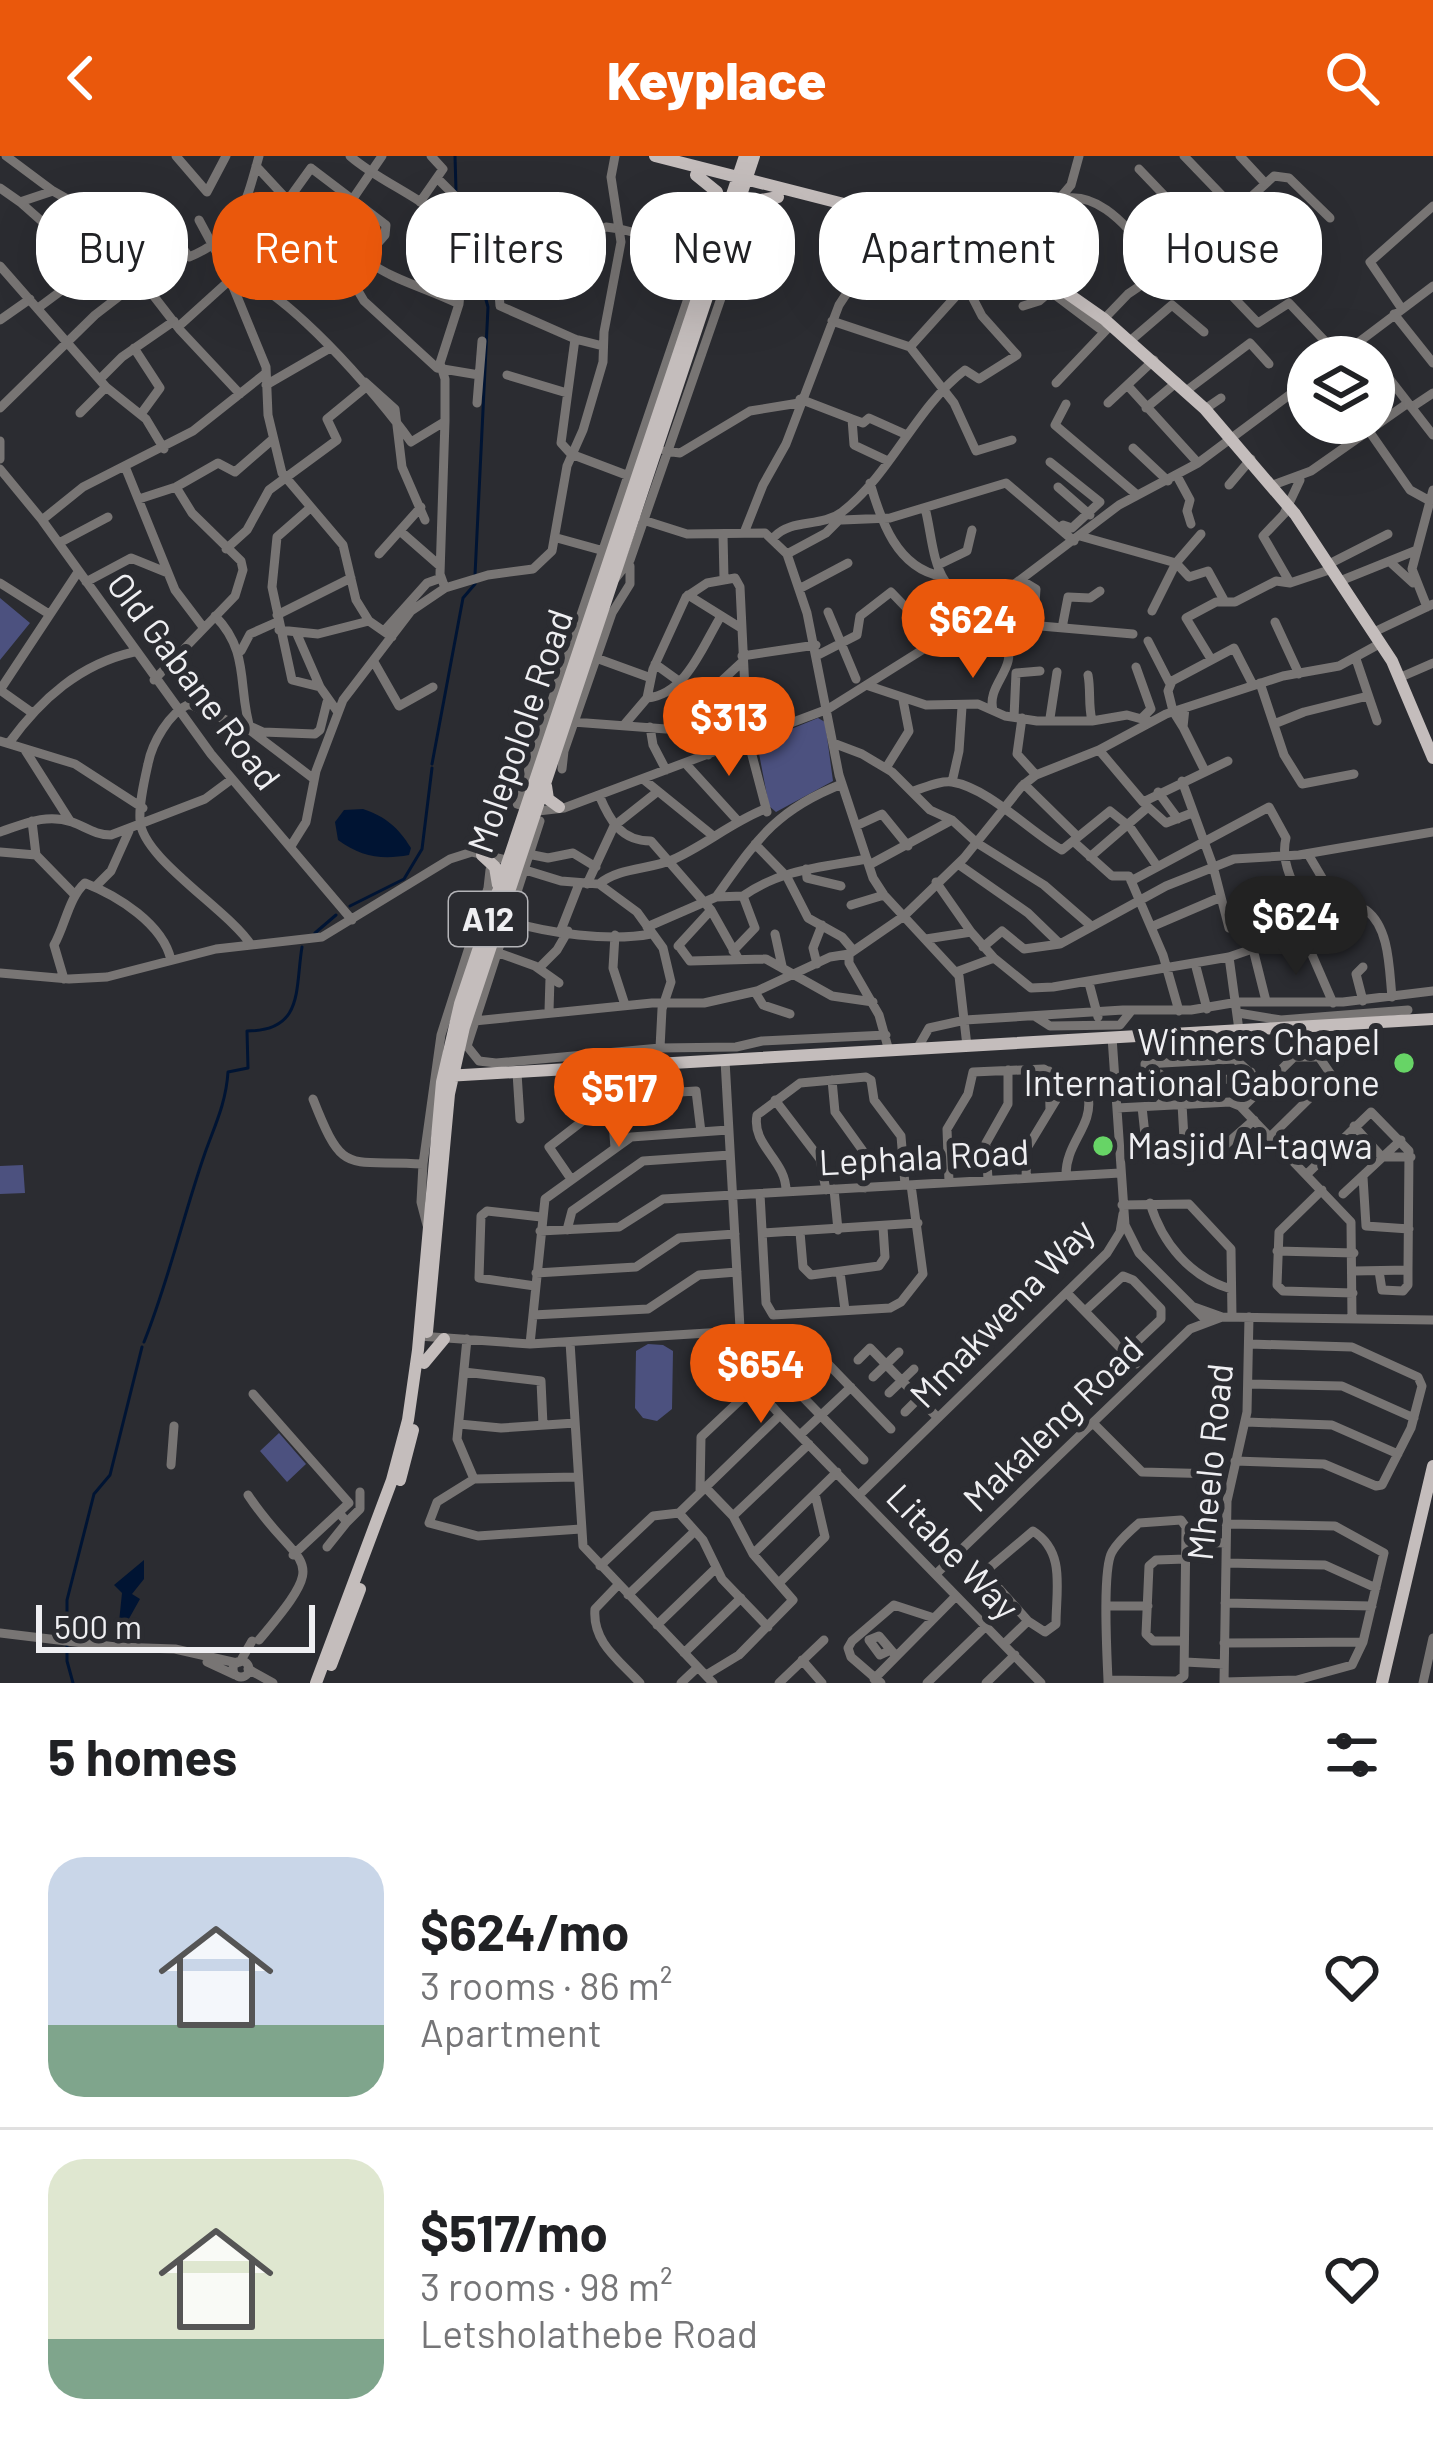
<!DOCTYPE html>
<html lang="en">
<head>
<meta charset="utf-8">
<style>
	body { margin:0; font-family:Barlow,sans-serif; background:#f6f6f6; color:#202124; height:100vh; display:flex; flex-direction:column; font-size:45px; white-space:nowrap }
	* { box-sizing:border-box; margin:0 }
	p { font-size:39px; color:#757577 }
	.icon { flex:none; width:66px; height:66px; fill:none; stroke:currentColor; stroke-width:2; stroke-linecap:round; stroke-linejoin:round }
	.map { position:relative; height:1527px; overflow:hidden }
	.sheet { display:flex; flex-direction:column; background:#fff; flex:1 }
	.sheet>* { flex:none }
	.hud { position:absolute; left:36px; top:36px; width:1362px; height:108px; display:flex; gap:24px }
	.controls { position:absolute; left:1287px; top:180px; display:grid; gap:24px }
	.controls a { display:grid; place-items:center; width:108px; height:108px; border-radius:50%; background:#fff; box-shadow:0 12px 48px #0002; font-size:60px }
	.scale { position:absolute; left:36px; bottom:30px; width:279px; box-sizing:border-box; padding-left:12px; border:6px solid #efeff2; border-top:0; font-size:33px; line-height:42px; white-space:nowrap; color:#efeff2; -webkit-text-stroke:9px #2b2c31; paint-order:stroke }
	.price { position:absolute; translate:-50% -102px; padding:0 27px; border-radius:42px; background:#ea580c; color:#fff; font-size:39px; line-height:78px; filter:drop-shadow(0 3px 6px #0008) }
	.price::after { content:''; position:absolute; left:50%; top:72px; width:36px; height:27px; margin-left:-18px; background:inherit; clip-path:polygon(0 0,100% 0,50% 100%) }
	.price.current { background:#222; color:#fff }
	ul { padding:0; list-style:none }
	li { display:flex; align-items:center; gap:36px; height:300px; padding:0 48px }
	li+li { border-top:3px solid #e0e0e0 }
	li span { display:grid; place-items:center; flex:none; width:336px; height:240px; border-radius:36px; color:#555 }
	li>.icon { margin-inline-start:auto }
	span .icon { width:144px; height:144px; fill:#fffc; stroke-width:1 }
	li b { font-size:51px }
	h2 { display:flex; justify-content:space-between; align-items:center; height:144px; padding:0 48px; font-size:51px }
	.chip { padding:0 42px; border-radius:48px; background:#fff; box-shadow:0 12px 48px #0002; font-size:42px; line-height:108px }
	.chip.current { background:#ea580c; color:#fff }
	header { display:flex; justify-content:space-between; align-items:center; height:156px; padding:0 48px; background:#ea580c; color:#fff; font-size:54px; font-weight:800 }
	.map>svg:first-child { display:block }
	.green { fill:#4c517f }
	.water { fill:#001433 }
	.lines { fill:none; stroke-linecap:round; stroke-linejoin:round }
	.stream { stroke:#001433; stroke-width:3 }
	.minor { stroke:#787574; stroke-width:9 }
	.major { stroke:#c4bdbc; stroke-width:12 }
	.poi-dot { fill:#67d466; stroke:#2b2c31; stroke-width:4.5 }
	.labels { text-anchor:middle; stroke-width:12; stroke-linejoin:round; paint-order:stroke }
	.shield { fill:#2b2c31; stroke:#b4b4b8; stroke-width:3 }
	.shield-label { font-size:33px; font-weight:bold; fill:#efeff2 }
	.street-label { font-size:36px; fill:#efeff2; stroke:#2b2c31 }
	.poi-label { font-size:36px; fill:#efeff2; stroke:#2b2c31; text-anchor:end }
</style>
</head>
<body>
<header><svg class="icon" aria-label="back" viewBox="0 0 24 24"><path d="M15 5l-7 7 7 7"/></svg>Keyplace<svg class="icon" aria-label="search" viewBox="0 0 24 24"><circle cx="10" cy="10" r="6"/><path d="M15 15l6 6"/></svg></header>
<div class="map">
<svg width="1433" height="1527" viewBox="0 0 1433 1527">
	<rect width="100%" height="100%" fill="#2b2c31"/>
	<path class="green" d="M0,442L30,467L0,504Z
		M818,562L825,566L833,625L776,656L769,650L757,587Z
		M23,1009L25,1037L0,1038V1010Z
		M648,1188L663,1189L673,1195L672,1253L657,1265L643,1262L635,1252L636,1195Z
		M279,1277L306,1308L287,1326L260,1295Z"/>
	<path class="water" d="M363,653C386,661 398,671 411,692L409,699C382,704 361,701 338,684L335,666L344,654Z
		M144,1404V1423L132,1438L140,1443L126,1468L119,1466L122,1437L114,1429Z"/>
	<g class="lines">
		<path class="stream" d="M455,0L456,34
			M460,49L488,151L475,419
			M432,608L463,442L475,428
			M350,750L404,723L422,693L432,612
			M315,777L336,759
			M144,1186C169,1124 183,1060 205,997C215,969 226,947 228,916L248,912L247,875C304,875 295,833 302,791
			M73,1527L67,1505V1444L94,1338L110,1319L142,1191"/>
		<path class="minor" d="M6,0L53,35
			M176,0L207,36L226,0
			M350,0C382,28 429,43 456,76L445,103L462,115L459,148L440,207L445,223V265L440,418L445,432
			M1184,0L1236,54
			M1240,0L1265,27
			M256,10L334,94L364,145L437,212L479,219
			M1139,13L1205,82
			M437,22L456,41L455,61L449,68
			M0,32L20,46L53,35L76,48L136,96
			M1060,42L1071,29L1079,0
			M288,44L311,12L386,69L385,79L348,121
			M352,44L382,0
			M20,46L55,77
			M420,46L443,13L431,0
			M133,49L156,69L134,98
			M497,52L590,76L606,71L620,73L696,92L703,98L517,648L538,655L564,652L828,553L954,474L1119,349L1198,307L1308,225
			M199,64L227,116L266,211L268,259L282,317L343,389L356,444L369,465L392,481
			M156,69L178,85L189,101C239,81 246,47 259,0
			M564,92L512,81L498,124L500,150L575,183L603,190
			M118,94L180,174L240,238
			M873,96L902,124
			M1190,96L1258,167L1289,147L1339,200
			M366,104C394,125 427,132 459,148
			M0,110L106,231L146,263L164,293
			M227,116C281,125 379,241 411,286L444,266
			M1051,136L1104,176
			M551,137L571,71
			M1023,150L1039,145L1053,133
			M38,152L120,91
			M1402,153L1370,106L1433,50
			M1394,158L1433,207
			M1104,163L1128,138L1190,96L1274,20L1289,22L1330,62
			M0,164L30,143
			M832,165L910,191L954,247L976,295L1012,284
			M178,171L231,123
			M575,183L561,287L571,298L629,320
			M1130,185L1172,149L1204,176
			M910,191L966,129
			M134,192L160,232L141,258
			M1339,201L1433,130
			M1374,203L1433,279
			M507,219L567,237
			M100,223L122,201L174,165
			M365,226L395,253L402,311L425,364
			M1056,227L1111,169
			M266,229L330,192
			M1128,230L1198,307
			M1186,235L1250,187L1269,208
			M800,243L852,263L854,289L888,305
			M477,247L482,185
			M1108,247L1154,204
			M1066,248L1055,269L1136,338
			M1412,251L1433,237
			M0,252L95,159L182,92
			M1146,252L1177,226
			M1205,253L1221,242
			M80,257L106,231
			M852,263L863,267L869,262L907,279
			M1369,275L1410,334L1430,345
			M0,285V303
			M1133,292L1168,325
			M665,295L680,297L750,255L799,247
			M1050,306L1100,346L1072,372L1063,369
			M0,313L42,364L211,598L352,764
			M126,313L175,434L203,471
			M1177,320L1190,344L1187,355L1191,368
			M870,327C881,365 897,412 941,420
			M1229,329L1251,303
			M1273,329L1311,315L1408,247
			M1058,331L1090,359
			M139,343L176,331L218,307L235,316L273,283
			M310,352L277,381L272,431L292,524L320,531L337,555
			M925,352C931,374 932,406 945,425C960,446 993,464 1005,484C1020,512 986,528 993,554
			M42,364L83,331L193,275L266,217
			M643,364L687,378L765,377L787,398L807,457L839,619L873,722L884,739L959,820L967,890
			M842,364L890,362L1006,327L1074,385
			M400,375L440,410
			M744,377L763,329L786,288L839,149L895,64
			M723,378L724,423
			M1080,380L1176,407L1201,378
			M774,381C792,362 821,372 842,356C892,317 915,252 965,214L979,223L1017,199L982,160L966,129L997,94L1050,47C1099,24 1135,82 1163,114
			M557,382L604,395
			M59,387L108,361
			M226,393L247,374L269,334L337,284L327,263L366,231
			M379,398L421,351
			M787,398L826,377L840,363
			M1390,406L1413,427
			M1329,408L1388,378
			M938,409L967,395L972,374
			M615,423L630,404L736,99L729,75
			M1021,424L1036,433L1034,461
			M1289,425L1263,380L1284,358L1300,324
			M1340,425L1417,394
			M86,426L131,402L168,417
			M0,427L49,458
			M799,433L848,407
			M688,439L741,472
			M1427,451L1412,413L1433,334
			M1152,455L1176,407L1189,421L1208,415L1225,446
			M828,456L856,523
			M277,459L351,422
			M215,460C251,496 237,534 251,575
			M1275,466L1299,518
			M1062,472L1068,441L1090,442L1100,435
			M279,474L318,478L369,465
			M384,475L427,427L441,422
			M296,476L320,531
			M1374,476L1433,448
			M1000,478L1014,470L1029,469L1133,478
			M1148,485L1169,526
			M241,495L250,478L277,466
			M818,499L857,479L860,460L891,436L918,464
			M742,500L816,489
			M596,502L651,522
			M1211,503L1186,462L1216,446H1235L1276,425L1290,427L1332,413
			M1356,503L1377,565
			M374,506L399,550L433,531
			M655,508L680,526
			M1136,511L1151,553L1143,561
			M1088,519C1091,535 1088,548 1092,565
			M1401,521L1433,507
			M154,524L235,440L243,414L241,405L192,357L176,331
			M1260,527L1284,599L1302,628L1354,618
			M869,530L926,549L978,548L1005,560L1037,565H1092L1127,559L1149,565
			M0,534L78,416
			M0,534L31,556
			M647,542C686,539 703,489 721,460
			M1185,552L1183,571L1205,615
			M1014,561L1016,517L1040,515
			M1022,562L1017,598L1036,619
			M1050,562L1057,516
			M573,566L666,573L697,569L708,599
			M1274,568L1304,556L1368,540
			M624,569L647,542L653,513L686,441L707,427L735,422L740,431L746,555L750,567L764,577
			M697,569L715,531L742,506
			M252,571L263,576L315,578L320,574L327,546
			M650,571L653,589L666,614
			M1183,571L1173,555L1168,535L1172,525L1234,492L1253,529
			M748,584L767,656
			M0,585L75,608L143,652
			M9,587C41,543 80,508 134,496
			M833,587L862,598L892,616L930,654L952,664L977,687L1044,729L1090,769
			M25,594L70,665
			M1099,594L1143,646L1228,605
			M685,607L737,664
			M886,612L909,575L903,544
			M562,613L564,595L612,457L630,428V410
			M643,623L712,679
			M1182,625L1213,710L1229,772H1243L1249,777L1266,845
			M952,626L959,595L962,551
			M1024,628L1078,681
			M913,635C924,632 940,624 952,626C989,632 1030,676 1062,694L1110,655L1130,671L1157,710
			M1158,636L1178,663
			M599,639C610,665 621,685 651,685L711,754L738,802
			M1147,650L1166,667L1192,657
			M32,665L36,699
			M540,665L467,890L479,905L496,907L660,892L736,891L762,885L886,879
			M856,670L882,658L908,690
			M0,676C24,668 46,657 72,666C86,671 95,679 111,679L205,643L232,623
			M1073,685L1112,720H1129L1163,799L1179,855
			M755,688L787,721L808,762L842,781L853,794
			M291,690L306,666L316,615L343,544L411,455L445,432L488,419L533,413L552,395L567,310L583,274L603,206L604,176L621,86L611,21L615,0
			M0,696L36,699L75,739
			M528,698L548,702L573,697L596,711
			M1308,698L1344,759
			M1090,701L1148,651
			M958,708L1028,757L1060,788
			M869,709L952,664
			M522,713L561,725L599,728
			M806,713L807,722L841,730
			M1131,725L1269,651L1286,682C1278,713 1304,746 1318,772
			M936,726L971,776
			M587,728L614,670L657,636
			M95,731L111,715L129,675
			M716,741C756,685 775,654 842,628
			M851,749L884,739
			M507,765C549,777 608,786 651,778
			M647,771L716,741L743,740
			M1151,771L1221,741
			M561,774L579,728
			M1249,777L1252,745L1273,741
			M775,778L782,810
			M1303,778L1333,847
			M615,779L613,812L625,849
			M926,783L971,776L994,802L1031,832L1053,831L1229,801L1366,754C1390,772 1389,813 1392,841
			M251,789C229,754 141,702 140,664C139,647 144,626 148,608C152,587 169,557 189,548L251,575L314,623
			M678,790L711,754
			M679,790L690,805L766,803L832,840L873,846
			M983,791L1002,775L1024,793L1060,788L1166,730L1234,703L1299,699L1433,676
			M733,795L755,772L743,740C781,713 823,711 867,703
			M496,796L535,810L559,827
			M1229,801L1239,874
			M1195,807L1207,853
			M817,808L813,792L822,769
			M1363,811L1356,818L1363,845
			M539,812L557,794L568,775
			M956,816L994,802
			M0,817L69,823L107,821L216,793L322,781L450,703L472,696L511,705
			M64,823L54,789C65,770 69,741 85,727C118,740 163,768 171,804
			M1089,827L1098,861
			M755,836L763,849L790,858
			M549,855L550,822
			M1238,857L1281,864L1408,854
			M1036,861L1050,870L1120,869L1132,854
			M474,865L652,847H704L757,835L830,801L849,798
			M1112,881L1125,1069L1139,1097L1207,1165
			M660,892L662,853L671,826L663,792L637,756L599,728C620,711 648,714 672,704C704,690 732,666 765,653
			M917,893L929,872L965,864L1123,854H1191L1238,846H1343L1433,835
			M889,895L879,859L849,807V798L904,760L964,702L1022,630L1036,619L1099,594L1166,558L1283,520L1339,510L1381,487
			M725,904L742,1208L747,1222L780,1259L1041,1527
			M1049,915L1050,954
			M517,917L520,963
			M1160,918L1161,949
			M1160,923L1146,921L1145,908L1235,903L1264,929
			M832,924L835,956L863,995L865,1032
			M1180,925L1235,923L1251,916
			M611,942L615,992
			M313,943C344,1022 346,1003 423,1008
			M775,944L820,1003L826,1034
			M1182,948L1185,1000
			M1142,951L1147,997L1151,1001L1216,997L1254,964
			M1117,952L1230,946L1240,950L1351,1066L1352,1163
			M1242,952L1294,901H1319L1332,920L1270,981
			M1354,970L1382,1001H1411
			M1307,1018L1371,956L1409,995L1408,1114L1354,1115
			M1363,1021L1366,1070L1409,1073
			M1026,1022L1027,992L1067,926
			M571,1023L549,991L615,940L696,935L701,976
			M988,1024L986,987L1008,948V914
			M949,1026L947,973L968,938L973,916L1044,913L1088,940C1094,970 1065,987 1066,1020
			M834,1033L838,1074
			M1322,1034L1279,1076L1277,1129L1283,1135L1353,1137
			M786,1036C787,1004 751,990 757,959L800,927L866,921L871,924L874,944L901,980L905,1029
			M760,1038L766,1147L773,1159L890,1152L901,1146L923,1118L911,1029
			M1343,1038L1401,984
			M1150,1047C1162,1087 1190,1121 1231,1133
			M1122,1049L1189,1048L1231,1093L1232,1161
			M427,1069L421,1046L423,1008L441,879L488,732L490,714
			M567,1074L572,1055L643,1005L730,999
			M540,1075L619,1071L663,1043L1120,1017
			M800,1076L803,1111L811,1119L879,1110L885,1101L883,1071
			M763,1077L918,1067
			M1277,1095L1354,1097
			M1379,1115L1382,1134L1403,1135L1408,1129V1114
			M840,1116L845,1154
			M536,1117L636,1111L679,1082L735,1078
			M535,1130L479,1122L481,1060L487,1055L541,1061
			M1067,1137L1136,1208
			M1194,1151L1222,1161L1433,1164
			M1085,1155L1123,1120L1133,1124L1161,1153V1163L1125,1197
			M533,1159L648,1153L699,1119L737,1116
			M419,1180L530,1188L740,1175
			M467,1183L457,1283L474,1323
			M570,1186L583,1390L713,1527
			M808,1187L891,1273
			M530,1188L545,1043L631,981L728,974
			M766,1203L864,1304
			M858,1204L870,1192L938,1262
			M464,1216L541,1225L543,1269
			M873,1221L899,1196
			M1248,1228L1342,1230L1414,1262
			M889,1237L914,1213
			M253,1238L349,1347L293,1399
			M905,1256L931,1230
			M1246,1266L1332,1269L1398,1298
			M1093,1267L1142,1316L1219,1318
			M459,1268L501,1272L575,1267
			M800,1279L851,1231
			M1235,1305L1324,1308L1376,1330L1382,1329L1411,1272L1422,1230L1418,1221L1352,1191L1249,1188
			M171,1309L174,1270
			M578,1321L474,1323L437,1346L429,1367L478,1380L581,1373
			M705,1331L733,1360L753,1398L793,1444L739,1499L706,1519
			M700,1336L701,1281L754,1231
			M248,1339C300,1418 335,1394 259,1484
			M859,1339L1107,1097L1120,1076L1123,1058
			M679,1357L703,1384L722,1423L768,1471
			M679,1357L780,1259
			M733,1360L809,1288
			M347,1366L360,1353V1336
			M1033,1375C1066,1396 1056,1433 1056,1468L1045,1476L1028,1465L987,1419L988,1413Z
			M1186,1386L1226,1387
			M327,1391L347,1366L340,1358
			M753,1398L837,1316
			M1226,1407L1325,1409L1376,1432
			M600,1410L653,1360L679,1357
			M936,1418L1190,1173L1222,1161
			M780,1426L825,1381L815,1338
			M618,1429L595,1453C592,1486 619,1504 640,1527
			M628,1439L695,1375
			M1225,1447L1372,1450
			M1107,1450H1148
			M657,1469L715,1413
			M0,1477L116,1491L175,1493L237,1507
			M1184,1485H1153L1146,1478L1149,1410L1156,1404L1186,1403
			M1224,1487L1363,1486
			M1004,1488L1028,1465
			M891,1494L880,1499L869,1484L879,1480L896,1500
			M684,1497L741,1442
			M802,1504L822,1527
			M233 1513a8 8 0 1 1 16 0a8 8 0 1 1-16 0Z
			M207,1506L235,1519
			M240,1506L252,1485
			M1185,1506L1224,1508
			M248,1513L273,1527
			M874,1523L956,1440
			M1108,1524L1177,1525L1184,1520L1186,1371L1181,1364L1139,1367C1130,1375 1118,1385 1112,1396C1102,1413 1107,1500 1108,1524V1527
			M1224,1526L1297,1524L1352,1509L1363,1486L1384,1397L1335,1370L1226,1368
			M681,1527L698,1511
			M779,1527L824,1484
			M881,1527L851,1501L848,1492L852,1485L894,1449L934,1462
			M927,1527L986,1470
			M986,1527L1015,1499
			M1224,1527L1227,1345L1247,1256L1249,1161
			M1423,1527L1433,1482"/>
		<path class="major" d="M655,0L840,47L993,93L1034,114L1104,163L1205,253L1295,358L1392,505L1433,602
			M696,19L717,36L723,58
			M737,60L755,45L778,41
			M546,630L548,643L559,651
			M482,699L495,711L498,729
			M446,920L1433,863
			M427,1176L449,938L464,871L754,0
			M424,1207L444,1183
			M400,1324L413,1274
			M331,1509L360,1433
			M316,1527L392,1324L408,1264L418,1194L442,926L460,848L745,0
			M1382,1527L1433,1310"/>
	</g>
	<g class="poi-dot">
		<circle cx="1404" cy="907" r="12"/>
		<circle cx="1103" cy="990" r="12"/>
	</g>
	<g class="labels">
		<rect class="shield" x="449" y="736" width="78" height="54" rx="9"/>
		<g class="shield-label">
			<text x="488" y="775">A12</text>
		</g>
		<g class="street-label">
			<text transform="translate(194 525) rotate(53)" y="13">Old Gabane Road</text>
			<text transform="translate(520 575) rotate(-71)" y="13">Molepolole Road</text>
			<text transform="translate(924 1001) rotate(-3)" y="13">Lephala Road</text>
			<text transform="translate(1002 1157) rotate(-46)" y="13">Mmakwena Way</text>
			<text transform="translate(1053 1268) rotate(-44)" y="13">Makaleng Road</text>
			<text transform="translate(1210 1306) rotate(-84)" y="13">Mheelo Road</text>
			<text transform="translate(953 1396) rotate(46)" y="13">Litabe Way</text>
		</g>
		<g class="poi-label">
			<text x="1380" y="899">Winners Chapel<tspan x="1380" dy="41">International Gaborone</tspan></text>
			<text x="1127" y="1003" text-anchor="start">Masjid Al-taqwa</text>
		</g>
	</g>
</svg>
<div class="controls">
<a><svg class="icon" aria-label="layers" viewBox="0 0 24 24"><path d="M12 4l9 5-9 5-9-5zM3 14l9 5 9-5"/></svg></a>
</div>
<div class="scale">500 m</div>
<b class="price" style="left:973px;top:525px">$624</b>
<b class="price" style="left:729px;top:623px">$313</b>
<b class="price current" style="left:1296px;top:822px">$624</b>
<b class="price" style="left:619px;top:994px">$517</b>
<b class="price" style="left:761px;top:1270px">$654</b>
<div class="hud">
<a class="chip">Buy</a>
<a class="chip current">Rent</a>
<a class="chip">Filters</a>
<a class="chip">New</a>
<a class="chip">Apartment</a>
<a class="chip">House</a>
</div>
</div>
<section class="sheet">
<h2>5 homes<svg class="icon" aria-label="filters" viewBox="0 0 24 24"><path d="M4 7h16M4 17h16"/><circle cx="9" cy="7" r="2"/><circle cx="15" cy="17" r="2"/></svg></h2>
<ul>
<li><span style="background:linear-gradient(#c9d6e8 70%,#7fa58c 0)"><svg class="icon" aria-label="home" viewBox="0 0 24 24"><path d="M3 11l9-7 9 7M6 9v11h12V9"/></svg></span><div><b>$624/mo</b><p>3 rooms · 86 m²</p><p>Apartment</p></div><svg class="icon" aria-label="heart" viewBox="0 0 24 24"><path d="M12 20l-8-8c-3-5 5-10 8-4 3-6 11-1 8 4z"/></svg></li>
<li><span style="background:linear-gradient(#dfe7d0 75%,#7fa58c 0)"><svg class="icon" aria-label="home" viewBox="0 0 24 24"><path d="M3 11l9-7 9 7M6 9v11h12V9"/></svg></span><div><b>$517/mo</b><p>3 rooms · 98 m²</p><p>Letsholathebe Road</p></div><svg class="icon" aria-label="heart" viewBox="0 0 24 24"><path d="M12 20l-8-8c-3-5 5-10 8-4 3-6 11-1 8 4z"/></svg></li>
</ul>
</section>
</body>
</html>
